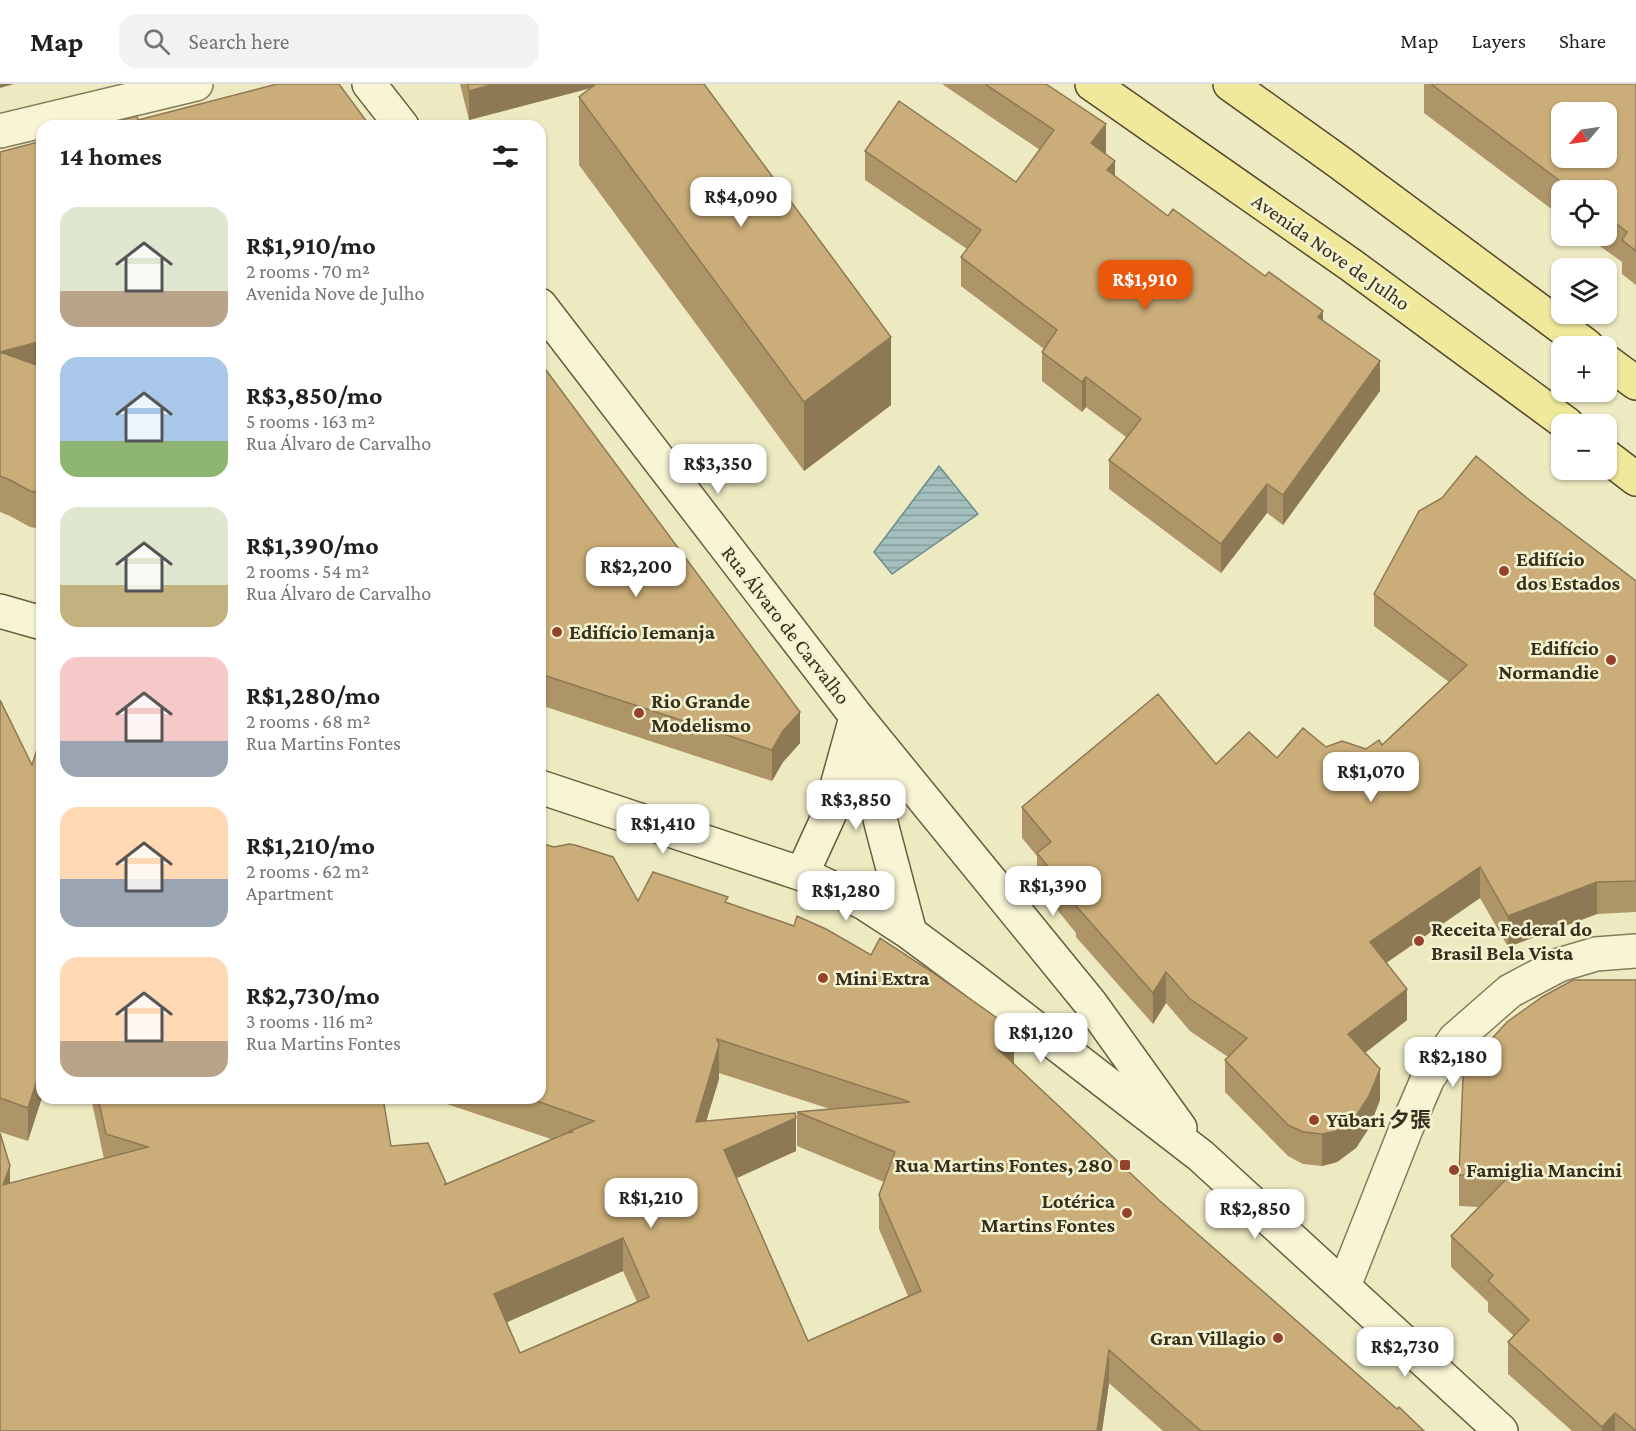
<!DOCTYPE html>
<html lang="en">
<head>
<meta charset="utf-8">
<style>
	body { margin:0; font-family:"Crimson Pro","Noto Sans SC",serif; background:#f2f2f2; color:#202124; height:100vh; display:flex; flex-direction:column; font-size:22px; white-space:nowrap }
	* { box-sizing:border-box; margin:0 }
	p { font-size:20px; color:#757577 }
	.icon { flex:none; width:33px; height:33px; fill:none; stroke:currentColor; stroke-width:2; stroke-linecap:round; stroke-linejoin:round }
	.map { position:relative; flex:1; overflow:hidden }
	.panel { position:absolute; left:36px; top:36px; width:510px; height:984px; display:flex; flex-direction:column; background:#fff; border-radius:18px; box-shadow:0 2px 4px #0004 }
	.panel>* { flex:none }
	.needle { width:39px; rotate:241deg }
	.buttons { position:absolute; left:1551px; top:18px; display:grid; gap:12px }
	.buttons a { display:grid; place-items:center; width:66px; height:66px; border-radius:12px; background:#fff; box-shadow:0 2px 4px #0004; font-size:30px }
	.price { position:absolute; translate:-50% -51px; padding:0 14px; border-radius:12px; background:#fff; color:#222; font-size:20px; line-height:39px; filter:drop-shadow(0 2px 3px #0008) }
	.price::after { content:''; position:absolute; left:50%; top:36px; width:18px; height:14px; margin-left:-9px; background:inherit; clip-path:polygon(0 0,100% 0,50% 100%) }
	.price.active { background:#ea580c; color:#fff }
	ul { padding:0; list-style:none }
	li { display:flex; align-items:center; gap:18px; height:150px; padding:0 24px }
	li span { display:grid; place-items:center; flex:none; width:168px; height:120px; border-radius:18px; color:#555 }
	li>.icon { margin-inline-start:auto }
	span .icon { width:72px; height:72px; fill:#fffc; stroke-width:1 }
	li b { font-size:26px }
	h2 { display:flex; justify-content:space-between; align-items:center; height:72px; padding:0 24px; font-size:26px }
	header { display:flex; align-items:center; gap:36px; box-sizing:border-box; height:84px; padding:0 30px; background:#fff; border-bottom:2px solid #e0e0e0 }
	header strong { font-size:28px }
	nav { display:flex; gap:33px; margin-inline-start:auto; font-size:21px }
	.search { width:420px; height:54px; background:#f2f2f2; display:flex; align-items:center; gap:15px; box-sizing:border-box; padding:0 21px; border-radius:18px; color:#757577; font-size:22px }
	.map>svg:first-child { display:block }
	.water { fill:url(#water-rules); stroke:#6b8d8c; stroke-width:1.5 }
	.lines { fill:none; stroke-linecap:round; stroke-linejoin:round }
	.street-casing { stroke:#867b5a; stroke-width:36 }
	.secondary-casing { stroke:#685c3d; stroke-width:36 }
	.primary-casing { stroke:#54482e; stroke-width:36 }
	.street { stroke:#f8f5d5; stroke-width:33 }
	.secondary { stroke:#f8f5d5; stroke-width:33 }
	.primary { stroke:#f0e89a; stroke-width:33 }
	.wall { fill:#ae9567; fill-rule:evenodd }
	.shaded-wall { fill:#8d7954 }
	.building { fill:#caad78; stroke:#8d7954; stroke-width:1.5; fill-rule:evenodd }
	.poi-dot { fill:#94422b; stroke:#f5f2d1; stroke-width:2 }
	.labels { text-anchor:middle; stroke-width:5; stroke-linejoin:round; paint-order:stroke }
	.street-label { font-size:21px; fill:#362f1d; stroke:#f5f2d1 }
	.poi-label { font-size:21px; font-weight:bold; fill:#362f1d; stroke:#f5f2d1; text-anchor:start }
</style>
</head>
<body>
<header>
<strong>Map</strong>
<div class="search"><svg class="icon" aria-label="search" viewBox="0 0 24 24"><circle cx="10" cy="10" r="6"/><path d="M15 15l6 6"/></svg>Search here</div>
<nav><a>Map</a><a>Layers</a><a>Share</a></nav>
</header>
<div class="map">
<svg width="1636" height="1347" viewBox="0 0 1636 1347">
	<defs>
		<pattern id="water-rules" width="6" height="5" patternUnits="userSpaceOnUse" patternTransform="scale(1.5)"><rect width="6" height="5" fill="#a4c0be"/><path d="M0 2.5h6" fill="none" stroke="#869c9a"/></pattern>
	</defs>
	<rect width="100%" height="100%" fill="#edeac2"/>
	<path class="water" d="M939,382L978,430L892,490L874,468Z"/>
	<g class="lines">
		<defs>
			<path id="street" d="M0,47L196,0
				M1344,1202L1406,1045L1428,994L1455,955L1510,907L1559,881L1596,870L1636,867"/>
			<path id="secondary" d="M369,0L402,42
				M540,221L856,632L1091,920L1180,1044
				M0,527L42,539
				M858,639L882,743L910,849
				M540,703L802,790L864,819L910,849L972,895L1201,1072L1501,1347
				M802,790L829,731L855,637"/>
			<path id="primary" d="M1092,0L1351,181L1567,340
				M1230,0L1339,78L1587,262
				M1606,277L1636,299
				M1606,372L1636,395"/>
		</defs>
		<use href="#street" class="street-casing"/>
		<use href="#secondary" class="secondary-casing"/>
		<use href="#primary" class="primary-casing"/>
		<use href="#street" class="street"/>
		<use href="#secondary" class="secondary"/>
		<use href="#primary" class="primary"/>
	</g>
	<path class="wall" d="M460,0H704L891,321L804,387L579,81V13L591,4L469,36Z
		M942,0H1046L1105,70L1115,92L1168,132L1323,236L1380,307L1283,441L1267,429L1221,489L1109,405V376L1126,353L1086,323L1082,328L1042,297V268L1044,265L961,202V173L967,165L865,96V67L1016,98L1040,66Z
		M1424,0H1636V201L1622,190V178L1586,152H1606V106H1562V133L1424,29Z
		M42,57V445L30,443L10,432L0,428V68Z
		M540,278L800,659L783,678L772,697L540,621Z
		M1527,414L1636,497V828L1597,830L1508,863L1480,814L1386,879L1407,936L1365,969L1380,1016L1369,1044L1356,1064L1337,1078L1322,1082L1303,1080L1288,1072L1225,1008V976L1228,973L1190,947L1166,919L1153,940L1076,853V849L1037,801V772L1022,754V723L1216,680L1277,674L1326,663L1366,665L1382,661L1449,598L1374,542V510Z
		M0,616L32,681L28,1057L0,1048Z
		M638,817L728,818L1014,980L1160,1117L1397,1325L1424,1347H1163L1109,1299L1102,1347H0L10,1100L104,1075L91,1014H383L391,1062L446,1101L551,1055L429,1014H540ZM719,989L830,1025L797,1028V1062L884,1098L879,1111V1145L908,1212L808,1257L736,1094L796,1067L706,1037L719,995ZM623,1187L637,1218L520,1269L507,1238Z
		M1463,993L1636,1347H1572L1508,1290V1258L1514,1252L1488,1228V1218L1451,1183V1152L1480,1123L1459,1122V1091Z"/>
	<path class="shaded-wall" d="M0,0H14L0,4Z
		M494,0H606L469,36V7Z
		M1106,40V70L1091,59Z
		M1115,77V106L1107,86Z
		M1323,227V256L1318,233Z
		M891,253V321L804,387V318Z
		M42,257V293L0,268Z
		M1380,277V307L1283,441V411Z
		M1086,293V323L1082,328V298Z
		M1267,400V429L1221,489V460Z
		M800,628V659L783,678L772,697V666L783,647Z
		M1480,783V814L1370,890V858Z
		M1597,798V830L1508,863V832Z
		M1166,888V919L1153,940V909Z
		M1407,905V936L1348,982V950Z
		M1014,949V983L999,966Z
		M719,961V995L696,1071V1038Z
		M42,981V1014L28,1057V1024Z
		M1380,985V1016L1369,1044L1356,1064L1337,1078L1322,1082V1050Z
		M796,1034V1067L724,1100V1066Z
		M10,1082V1116L3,1101Z
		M623,1154V1187L494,1244V1210Z
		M1109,1266V1299L1102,1347H1097Z
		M1615,1329V1347H1602V1343Z"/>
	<path class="building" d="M277,0H339L370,42H99L137,32L138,36Z
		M468,0H494L469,7Z
		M596,0H704L891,253L804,318L579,13Z
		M985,0H1046L1106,40L1091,59L1115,77L1107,86L1168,132L1173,125L1265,192L1269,188L1323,227L1318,233L1380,277L1283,411L1267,400L1221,460L1109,376L1141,335L1086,293L1082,298L1042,268L1057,246L961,173L981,146L865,67L899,17L1016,98L1054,46Z
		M1431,0H1636V167L1622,156L1627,148L1606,132V106H1572ZM1562,28H1606V74H1562Z
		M42,57V257L0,268V68Z
		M0,268L42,283V409L30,407L10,396L0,392Z
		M540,278L800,628L783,647L772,666L540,590Z
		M1476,372L1527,414L1636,497V797L1597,798L1508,832L1480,783L1370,858L1407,905L1348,950L1380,985L1369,1012L1356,1032L1337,1047L1322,1050L1303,1048L1288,1041L1225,976L1247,954L1190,915L1166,888L1153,909L1076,822L1078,820L1037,769L1051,758L1022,723L1158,610L1216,680L1249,648L1277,674L1303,644L1326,663L1342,657L1366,665L1379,656L1382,661L1467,581L1374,510L1419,427L1442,414Z
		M0,616L32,681L42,650V981L28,1024L0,1014Z
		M540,759L554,763L569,760L575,761L613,773L638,817L653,788L728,813L725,818L794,842L797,832L826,845L871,871L880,854L932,888L1000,936L1014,949L999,966L1160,1117L1397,1325L1399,1323L1424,1347H1201L1109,1266L1097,1347H0V1049L10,1082L3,1101L148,1063L106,1050L98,1014H383L391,1062L428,1059L446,1099L444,1101L567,1049L573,1048L570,1047L594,1037L528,1014H540ZM717,955L910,1018L797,1028L895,1068L879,1111L921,1207L808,1257L724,1066L796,1034L795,1029L696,1038L719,961ZM623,1154L649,1213L520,1269L494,1210Z
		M1573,896H1636V1347L1615,1329L1602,1343L1508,1258L1529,1236L1488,1197L1493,1191L1451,1152L1510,1091H1459L1463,993L1485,962L1507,938L1542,913Z"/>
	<g class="poi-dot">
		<circle cx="1504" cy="487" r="6"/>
		<circle cx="557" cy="548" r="6"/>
		<circle cx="1611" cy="576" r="6"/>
		<circle cx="639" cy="629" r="6"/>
		<circle cx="1419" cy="857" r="6"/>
		<circle cx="823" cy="894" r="6"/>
		<circle cx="1314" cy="1036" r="6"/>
		<rect x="1119" y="1075" width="12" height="12" rx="3"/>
		<circle cx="1454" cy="1086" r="6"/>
		<circle cx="1127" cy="1129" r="6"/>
		<circle cx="1278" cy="1254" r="6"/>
	</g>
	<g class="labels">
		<g class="street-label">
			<text transform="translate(1331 168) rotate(35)" y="7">Avenida Nove de Julho</text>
			<text transform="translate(786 541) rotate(52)" y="7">Rua Álvaro de Carvalho</text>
		</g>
		<g class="poi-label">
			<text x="1516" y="482">Edifício<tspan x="1516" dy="24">dos Estados</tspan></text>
			<text x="569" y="555">Edifício Iemanja</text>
			<text x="1599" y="571" text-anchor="end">Edifício<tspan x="1599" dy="24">Normandie</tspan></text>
			<text x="651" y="624">Rio Grande<tspan x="651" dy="24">Modelismo</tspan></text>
			<text x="1431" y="852">Receita Federal do<tspan x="1431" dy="24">Brasil Bela Vista</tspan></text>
			<text x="835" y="901">Mini Extra</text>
			<text x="1326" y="1043">Yūbari 夕張</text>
			<text x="1113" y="1088" text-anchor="end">Rua Martins Fontes, 280</text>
			<text x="1466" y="1093">Famiglia Mancini</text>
			<text x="1115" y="1124" text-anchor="end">Lotérica<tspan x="1115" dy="24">Martins Fontes</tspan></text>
			<text x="1266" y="1261" text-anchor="end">Gran Villagio</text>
		</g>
	</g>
</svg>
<div class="buttons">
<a><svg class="needle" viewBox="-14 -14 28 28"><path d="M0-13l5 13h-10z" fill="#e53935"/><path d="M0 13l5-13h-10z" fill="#757577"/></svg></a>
<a><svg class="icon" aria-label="locate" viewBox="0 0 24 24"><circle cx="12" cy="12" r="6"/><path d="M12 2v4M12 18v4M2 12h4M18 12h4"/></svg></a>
<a><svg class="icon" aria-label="layers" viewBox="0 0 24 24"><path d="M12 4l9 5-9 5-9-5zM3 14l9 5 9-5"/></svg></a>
<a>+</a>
<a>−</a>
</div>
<b class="price" style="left:741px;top:144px">R$4,090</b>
<b class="price active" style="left:1145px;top:227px">R$1,910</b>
<b class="price" style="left:718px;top:411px">R$3,350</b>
<b class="price" style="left:636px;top:514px">R$2,200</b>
<b class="price" style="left:1371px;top:719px">R$1,070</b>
<b class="price" style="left:856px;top:747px">R$3,850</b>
<b class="price" style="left:663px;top:771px">R$1,410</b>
<b class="price" style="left:1053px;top:833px">R$1,390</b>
<b class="price" style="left:846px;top:838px">R$1,280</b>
<b class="price" style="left:1041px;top:980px">R$1,120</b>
<b class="price" style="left:1453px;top:1004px">R$2,180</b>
<b class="price" style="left:651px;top:1145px">R$1,210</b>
<b class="price" style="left:1255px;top:1156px">R$2,850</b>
<b class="price" style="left:1405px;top:1294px">R$2,730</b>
<section class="panel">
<h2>14 homes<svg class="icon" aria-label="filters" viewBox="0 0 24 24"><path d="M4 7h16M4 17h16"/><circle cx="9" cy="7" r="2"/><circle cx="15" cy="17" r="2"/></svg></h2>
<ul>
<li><span style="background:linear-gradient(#dfe7d0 70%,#b9a48a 0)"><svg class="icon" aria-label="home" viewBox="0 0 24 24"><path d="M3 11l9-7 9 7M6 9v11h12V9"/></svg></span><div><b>R$1,910/mo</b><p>2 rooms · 70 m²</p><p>Avenida Nove de Julho</p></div></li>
<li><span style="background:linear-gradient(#a9c7e8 70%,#8fb573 0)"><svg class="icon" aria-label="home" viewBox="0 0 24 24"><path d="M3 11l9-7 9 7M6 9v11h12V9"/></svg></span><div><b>R$3,850/mo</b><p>5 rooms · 163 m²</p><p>Rua Álvaro de Carvalho</p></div></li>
<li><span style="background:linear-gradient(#dfe7d0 65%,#c2b280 0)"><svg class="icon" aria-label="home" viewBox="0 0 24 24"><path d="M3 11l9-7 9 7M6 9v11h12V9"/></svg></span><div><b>R$1,390/mo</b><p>2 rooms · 54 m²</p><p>Rua Álvaro de Carvalho</p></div></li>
<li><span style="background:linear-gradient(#f6c9c9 70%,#9aa5b1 0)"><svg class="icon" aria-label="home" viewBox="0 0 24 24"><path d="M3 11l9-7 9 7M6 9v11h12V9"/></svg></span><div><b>R$1,280/mo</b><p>2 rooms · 68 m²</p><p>Rua Martins Fontes</p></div></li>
<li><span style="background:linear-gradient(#ffd9b3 60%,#9aa5b1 0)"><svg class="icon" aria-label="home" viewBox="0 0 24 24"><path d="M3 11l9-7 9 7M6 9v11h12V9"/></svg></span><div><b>R$1,210/mo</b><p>2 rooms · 62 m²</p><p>Apartment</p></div></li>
<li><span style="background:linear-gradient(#ffd9b3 70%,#b9a48a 0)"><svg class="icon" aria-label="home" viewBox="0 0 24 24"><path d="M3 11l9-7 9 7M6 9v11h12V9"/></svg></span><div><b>R$2,730/mo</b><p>3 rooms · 116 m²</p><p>Rua Martins Fontes</p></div></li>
</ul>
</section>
</div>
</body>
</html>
